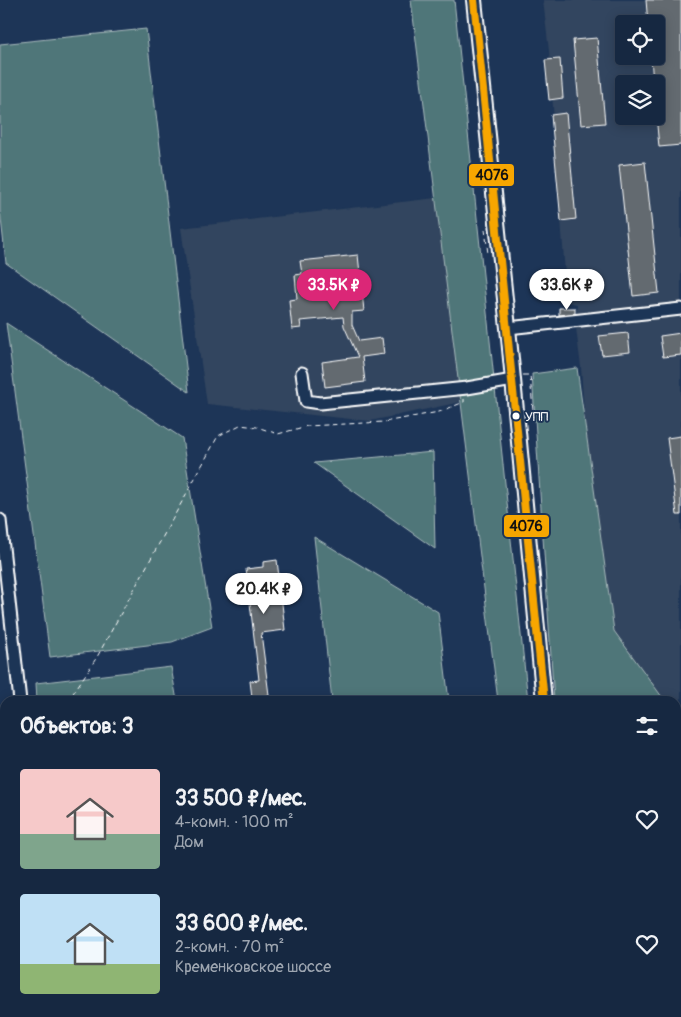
<!DOCTYPE html>
<html lang="ru">
<head>
<meta charset="utf-8">
<style>
	body { margin:0; font-family:Pangolin,sans-serif; background:#23344c; color:#f1f3f6; height:100vh; display:flex; flex-direction:column; font-size:19px; white-space:nowrap }
	* { box-sizing:border-box; margin:0 }
	p { font-size:16px; color:#9ea6b1 }
	.icon { flex:none; width:28px; height:28px; fill:none; stroke:currentColor; stroke-width:2; stroke-linecap:round; stroke-linejoin:round }
	.map { position:relative; flex:1; overflow:hidden }
	.details { position:absolute; left:0px; top:696px; width:681px; height:321px; display:flex; flex-direction:column; background:#162841; border-radius:15px 15px 0 0; box-shadow:0 2px 12px #0003,0 0 0 1px #35445a }
	.details>* { flex:none }
	.buttons { position:absolute; left:615px; top:15px; display:grid; gap:10px }
	.buttons a { display:grid; place-items:center; width:50px; height:50px; border-radius:5px; background:#162841; box-shadow:0 2px 12px #0003,0 0 0 1px #35445a; font-size:25px }
	.price { position:absolute; translate:-50% -42px; padding:0 11px; border-radius:18px; background:#fff; color:#222; font-size:16px; line-height:32px; filter:drop-shadow(0 1px 2px #0008) }
	.price::after { content:''; position:absolute; left:50%; top:30px; width:15px; height:11px; margin-left:-8px; background:inherit; clip-path:polygon(0 0,100% 0,50% 100%) }
	.price.current { background:#db2777; color:#fff }
	ul { padding:0; list-style:none }
	li { display:flex; align-items:center; gap:15px; height:125px; padding:0 20px }
	li span { display:grid; place-items:center; flex:none; width:140px; height:100px; border-radius:5px; color:#555 }
	li>.icon { margin-inline-start:auto }
	span .icon { width:60px; height:60px; fill:#fffc; stroke-width:1 }
	li b { font-size:21px }
	h2 { display:flex; justify-content:space-between; align-items:center; height:60px; padding:0 20px; font-size:21px }
	.map>svg:first-child { display:block }
	.built { fill:#32455e; fill-rule:evenodd }
	.green { fill:#507679; stroke:#a8babc }
	.building { fill:#636a6f; stroke:#fff }
	.lines { fill:none; stroke-linecap:round; stroke-linejoin:round }
	.minor-casing { stroke:#fff; stroke-width:15 }
	.major-casing { stroke:#fff; stroke-width:18 }
	.path { stroke:#fff; stroke-width:1; stroke-dasharray:5 4; stroke-linecap:butt }
	.minor { stroke:#1d3557; stroke-width:11 }
	.major { stroke:#1d3557; stroke-width:14 }
	.bus-1-casing { stroke:#1d3557; stroke-width:11 }
	.bus-1 { stroke:#f7a600; stroke-width:8 }
	.bus-dot { fill:#fff; stroke:#1d3557; stroke-width:2 }
	.labels { text-anchor:middle; stroke-width:4; stroke-linejoin:round; paint-order:stroke }
	.bus-label { font-size:13px; fill:#fff; stroke:#1d3557; text-anchor:start }
	.line-badge { stroke:#1d3557; stroke-width:2 }
	.pale-badge-label { font-size:14px; text-anchor:middle; font-weight:bold; fill:#111 }
</style>
</head>
<body>
<div class="map">
<svg width="681" height="1017" viewBox="0 0 681 1017">
	<rect width="100%" height="100%" fill="#1d3557"/>
	<filter id="ink" filterUnits="userSpaceOnUse"><feTurbulence type="fractalNoise" baseFrequency=".02" numOctaves="2"/><feDisplacementMap in="SourceGraphic" scale="10" xChannelSelector="R" yChannelSelector="G"/><feConvolveMatrix kernelMatrix="1 2 1 2 8 2 1 2 1" color-interpolation-filters="sRGB"/></filter>
	<g filter="url(#ink)">
		<path class="built" d="M543,0H681V754L676,752V701H603L581,367L575,320L577,304L567,302L549,51ZM624,24H656V56H624ZM624,84H656V116H624Z
			M436,198L461,402L370,421L207,404L181,228Z
			M5,898V1012L169,1013V1017H0V928Z"/>
		<path class="green" d="M411,0H454L528,701H498Z
			M146,29L189,392L6,263L0,210V44Z
			M6,323L182,438L212,627L172,642L50,657Z
			M577,368L614,631L665,701H554L532,374Z
			M433,452L435,549L314,463Z
			M314,537L438,612L449,701H332Z
			M171,667L177,701H37L36,683Z
			M676,787L681,790V1017H594L593,1013L676,1012Z
			M535,1013V1017H317L316,1013Z"/>
		<path class="building" d="M646,0H681V145L659,147L656,115V84H653L651,56H656V24H648Z
			M597,38L605,123L581,125L573,40Z
			M560,59L563,98L549,100L545,60Z
			M566,113L576,219L561,221L551,115Z
			M645,162L659,293L633,296L619,165Z
			M358,255L364,311L352,312V325L359,341L382,338L384,354L362,357L365,382L325,387L322,362L358,357L344,326L343,317L300,321L301,328L292,329L289,300L297,299L295,275L302,274L300,261Z
			M559,308H575V313L559,315Z
			M628,333L630,352L602,355L599,336Z
			M681,333V355L663,357L660,336Z
			M681,436V515H677L667,438Z
			M277,560L285,630L261,633L269,695L252,697L250,681L259,680L246,569L263,567V562Z"/>
		<g class="lines">
			<defs>
				<path id="minor" d="M508,328L681,309
					M302,373L306,401L320,403L467,388L513,380
					M0,520L20,701
					M676,772L681,776
					M0,810L4,854L0,876
					M26,1017L27,1012
					M190,1017V1012"/>
				<path id="major" d="M474,0L508,328L544,701
					M576,1012V1017"/>
			</defs>
			<use href="#minor" class="minor-casing"/>
			<use href="#major" class="major-casing"/>
			<path class="path" d="M485,229L488,254
				M523,375H530L533,411L537,414
				M68,701L97,657L218,436L240,425L257,427L278,434L307,426L384,422L439,412L464,402V399
				M176,1017L177,1012"/>
			<use href="#minor" class="minor"/>
			<use href="#major" class="major"/>
			<defs>
				<path id="bus-1" d="M474,0L544,701"/>
			</defs>
			<use href="#bus-1" class="bus-1-casing"/>
			<use href="#bus-1" class="bus-1"/>
		</g>
	</g>
	<circle class="bus-dot" cx="516" cy="416" r="4.5"/>
	<g class="labels">
		<g class="bus-label">
			<text x="525" y="421">УПП</text>
		</g>
	</g>
	<g class="line-badge">
		<rect x="468" y="163" width="47" height="24" rx="5" fill="#f7a600"/>
		<rect x="503" y="514" width="47" height="24" rx="5" fill="#f7a600"/>
	</g>
	<g class="pale-badge-label">
		<text x="492" y="180">4076</text>
		<text x="526" y="531">4076</text>
	</g>
</svg>
<div class="buttons">
<a><svg class="icon" aria-label="locate" viewBox="0 0 24 24"><circle cx="12" cy="12" r="6"/><path d="M12 2v4M12 18v4M2 12h4M18 12h4"/></svg></a>
<a><svg class="icon" aria-label="layers" viewBox="0 0 24 24"><path d="M12 4l9 5-9 5-9-5zM3 14l9 5 9-5"/></svg></a>
</div>
<b class="price current" style="left:334px;top:311px">33.5K ₽</b>
<b class="price" style="left:567px;top:311px">33.6K ₽</b>
<b class="price" style="left:264px;top:615px">20.4K ₽</b>
<section class="details">
<h2>Объектов: 3<svg class="icon" aria-label="filters" viewBox="0 0 24 24"><path d="M4 7h16M4 17h16"/><circle cx="9" cy="7" r="2"/><circle cx="15" cy="17" r="2"/></svg></h2>
<ul>
<li><span style="background:linear-gradient(#f6c9c9 65%,#7fa58c 0)"><svg class="icon" aria-label="home" viewBox="0 0 24 24"><path d="M3 11l9-7 9 7M6 9v11h12V9"/></svg></span><div><b>33 500 ₽/мес.</b><p>4-комн. · 100 m²</p><p>Дом</p></div><svg class="icon" aria-label="heart" viewBox="0 0 24 24"><path d="M12 20l-8-8c-3-5 5-10 8-4 3-6 11-1 8 4z"/></svg></li>
<li><span style="background:linear-gradient(#bfe0f5 70%,#8fb573 0)"><svg class="icon" aria-label="home" viewBox="0 0 24 24"><path d="M3 11l9-7 9 7M6 9v11h12V9"/></svg></span><div><b>33 600 ₽/мес.</b><p>2-комн. · 70 m²</p><p>Кременковское шоссе</p></div><svg class="icon" aria-label="heart" viewBox="0 0 24 24"><path d="M12 20l-8-8c-3-5 5-10 8-4 3-6 11-1 8 4z"/></svg></li>
</ul>
</section>
</div>
</body>
</html>
